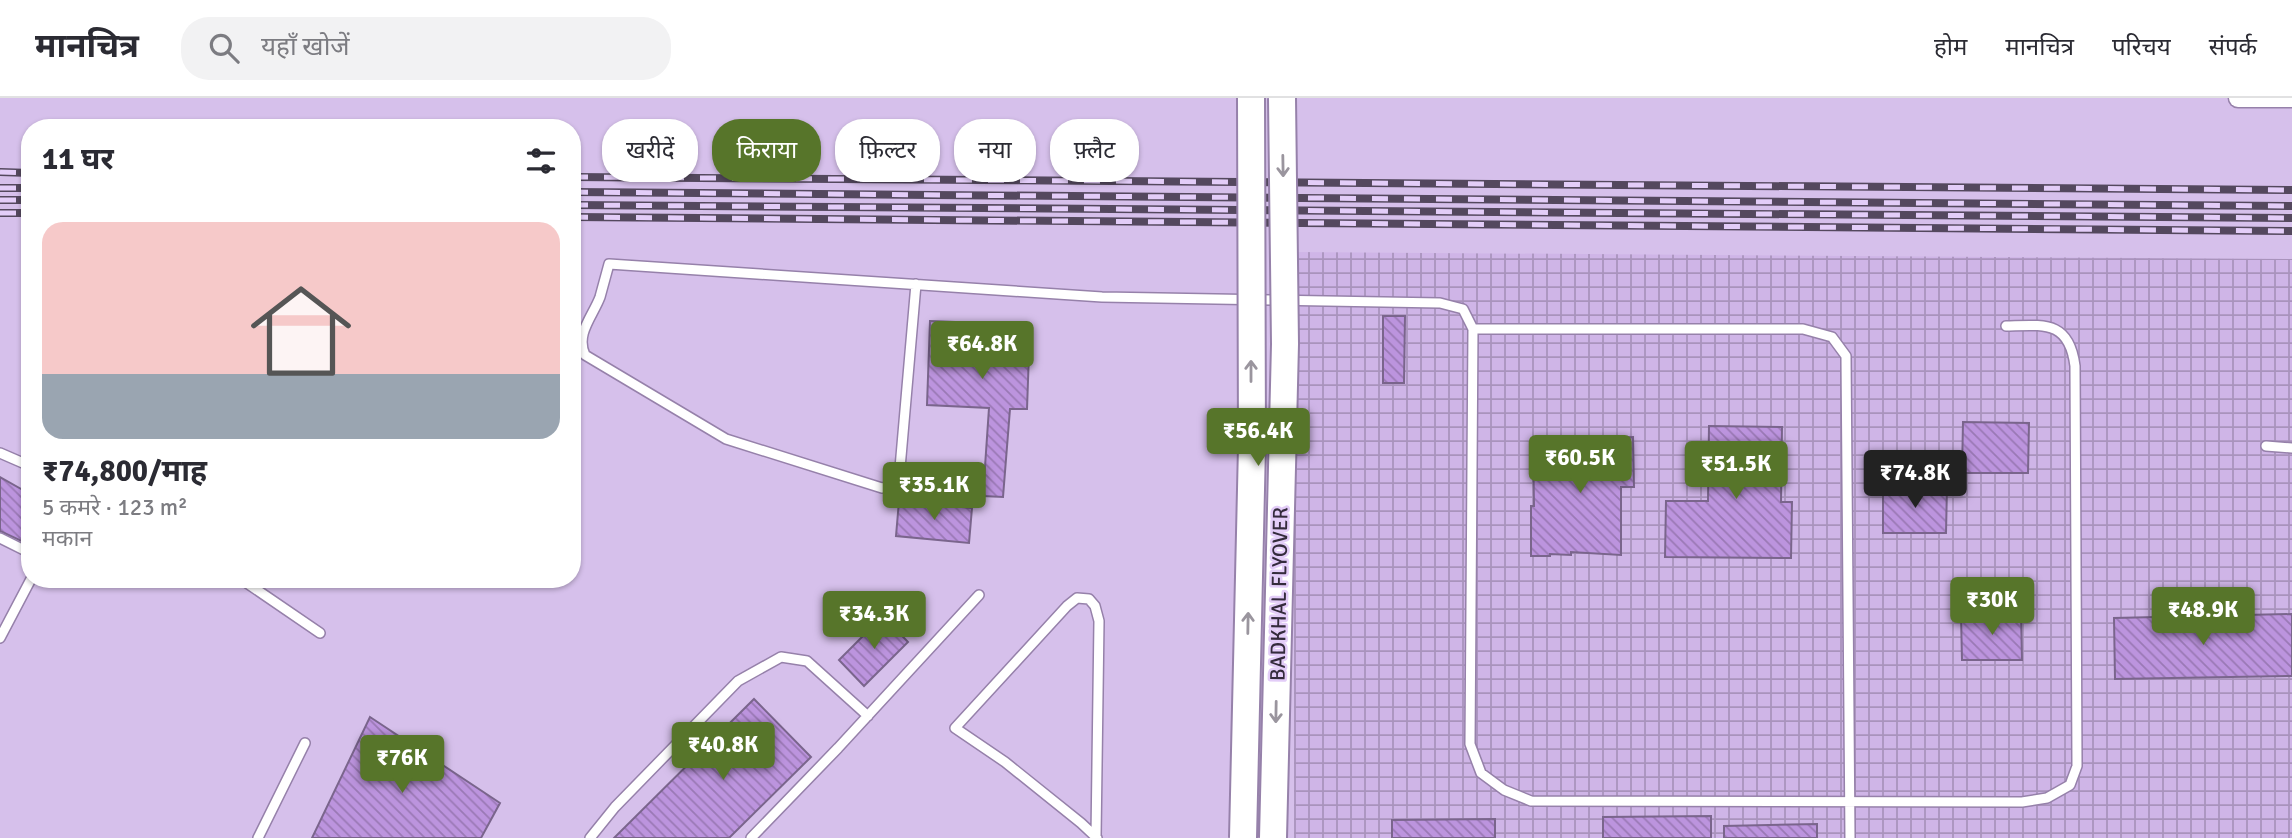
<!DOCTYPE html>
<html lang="hi">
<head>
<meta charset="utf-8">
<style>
	body { margin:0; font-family:Signika,"Noto Sans Devanagari",sans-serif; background:#f2f2f3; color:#2b2b33; height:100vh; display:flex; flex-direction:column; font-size:26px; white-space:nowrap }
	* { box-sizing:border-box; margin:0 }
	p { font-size:23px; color:#7c7c81 }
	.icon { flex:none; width:38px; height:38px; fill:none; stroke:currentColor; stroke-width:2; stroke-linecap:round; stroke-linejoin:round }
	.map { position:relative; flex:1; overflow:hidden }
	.sheet { position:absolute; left:21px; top:21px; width:560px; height:469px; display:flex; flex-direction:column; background:#fff; border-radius:28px; box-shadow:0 2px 5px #0004 }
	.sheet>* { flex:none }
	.hud { position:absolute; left:602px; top:21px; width:665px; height:63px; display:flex; gap:14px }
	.price { position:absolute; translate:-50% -60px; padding:0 16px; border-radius:7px; background:#57752a; color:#fff; font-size:23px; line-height:46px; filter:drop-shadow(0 2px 4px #0008) }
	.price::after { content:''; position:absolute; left:50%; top:42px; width:21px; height:16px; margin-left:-10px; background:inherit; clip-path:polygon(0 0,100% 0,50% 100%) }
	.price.selected { background:#222; color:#fff }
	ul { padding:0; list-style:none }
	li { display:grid; align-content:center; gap:14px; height:371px; padding:0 21px }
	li+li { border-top:2px solid #e1e1e2 }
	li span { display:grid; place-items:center; height:217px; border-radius:21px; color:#555 }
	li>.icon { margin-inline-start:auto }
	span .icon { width:126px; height:126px; fill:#fffc; stroke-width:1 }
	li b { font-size:30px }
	h2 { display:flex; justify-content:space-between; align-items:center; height:84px; padding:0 21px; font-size:30px }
	.tag { padding:0 24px; border-radius:28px; background:#fff; box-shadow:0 2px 5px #0004; font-size:24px; line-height:63px }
	.tag.selected { background:#57752a; color:#fff }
	header { display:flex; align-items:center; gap:42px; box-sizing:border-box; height:98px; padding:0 35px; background:#fff; border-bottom:2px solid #e1e1e2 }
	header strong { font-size:33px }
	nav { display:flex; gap:38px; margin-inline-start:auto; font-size:24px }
	.search { width:490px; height:63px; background:#f2f2f3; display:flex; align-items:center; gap:18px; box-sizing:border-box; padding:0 24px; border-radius:28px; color:#7c7c81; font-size:26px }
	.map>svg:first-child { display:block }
	.industrial { fill:url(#industrial-grid) }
	.building { fill:url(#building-back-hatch); stroke:#7a658c; stroke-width:2 }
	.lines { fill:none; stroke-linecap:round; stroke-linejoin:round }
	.lane-casing { stroke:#9681aa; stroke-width:12 }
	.street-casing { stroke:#9681aa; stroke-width:21 }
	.lane { stroke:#fff; stroke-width:9 }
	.street { stroke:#fff; stroke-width:18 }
	.rail-casing { stroke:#54485e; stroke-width:8 }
	.rail { stroke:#e3cdf8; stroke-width:5; stroke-dasharray:16; stroke-linecap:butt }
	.secondary-bridge-casing { stroke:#9681aa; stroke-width:30; stroke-linecap:butt }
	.secondary-bridge { stroke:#fff; stroke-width:26 }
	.oneway { stroke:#9a959e }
	.labels { text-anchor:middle; stroke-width:5; stroke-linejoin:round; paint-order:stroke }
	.street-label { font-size:21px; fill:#342b3c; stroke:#e3cdf8 }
</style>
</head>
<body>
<header>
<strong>मानचित्र</strong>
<div class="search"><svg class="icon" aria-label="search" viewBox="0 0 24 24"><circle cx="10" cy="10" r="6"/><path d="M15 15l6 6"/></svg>यहाँ खोजें</div>
<nav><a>होम</a><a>मानचित्र</a><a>परिचय</a><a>संपर्क</a></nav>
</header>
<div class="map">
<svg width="2292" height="740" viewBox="0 0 2292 740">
	<defs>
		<pattern id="industrial-grid" width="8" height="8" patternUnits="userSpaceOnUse" patternTransform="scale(1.75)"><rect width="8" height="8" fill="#cfb5e7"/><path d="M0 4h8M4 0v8" fill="none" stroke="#a993bc"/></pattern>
		<pattern id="building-back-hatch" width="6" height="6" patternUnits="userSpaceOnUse" patternTransform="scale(1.75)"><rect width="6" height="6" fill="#bc94de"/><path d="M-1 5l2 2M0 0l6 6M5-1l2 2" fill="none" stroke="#9a79b5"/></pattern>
	</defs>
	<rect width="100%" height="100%" fill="#d6c0eb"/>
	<path class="industrial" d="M1294,154L2292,161V740H1294Z"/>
	<path class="building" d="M1383,218H1405L1404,285H1383Z
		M930,223L1030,227L1027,311H1010L1003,399L983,398L989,310L927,307Z
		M1963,324L2029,325L2028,375H1962Z
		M1709,328L1782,329L1781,404H1792L1791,460L1665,459L1666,403H1708Z
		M1633,339L1634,389H1621V457L1571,454V457L1550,456V458H1531V408H1534L1533,342Z
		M0,379L30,396V447L0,433Z
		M1883,389H1947L1946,435H1883Z
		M899,403L972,410L969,445L896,438Z
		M2021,516L2022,562H1962L1961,517Z
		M2292,516V578L2115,581L2114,520Z
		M883,518L908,544L864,588L839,562Z
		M754,601L811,659L729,740H614Z
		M370,619L500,705L481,740H312Z
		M1711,718V740H1603V719Z
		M1495,721V740H1392V722Z
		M1817,726V740H1724V728Z"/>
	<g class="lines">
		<defs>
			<path id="lane" d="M916,186L900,370C897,382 895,388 882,390L726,341L585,257C575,236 593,218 600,199C603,188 606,177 609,166L1102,199L1440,205L1463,211L1473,231L1470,646L1481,675L1504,692L1531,703L2022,704L2047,700L2070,687L2077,668L2075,268C2069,222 2044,227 2006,228
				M1473,231H1803L1832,239L1846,258L1850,740
				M2266,348L2292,350
				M0,355L30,368
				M0,440L30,455
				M241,481L320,535
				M0,540L31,481
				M1096,739L1099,523L1095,508L1089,501L1077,500L1067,508L955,630L1005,664L1081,725L1097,740
				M258,740L305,645
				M590,740L615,709L738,583L781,559L807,563L868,618
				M751,740L838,650L979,497"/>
			<path id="street" d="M2238,0H2292"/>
		</defs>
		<use href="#lane" class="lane-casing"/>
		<use href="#street" class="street-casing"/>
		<use href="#lane" class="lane"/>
		<use href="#street" class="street"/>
		<defs>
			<path id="rail" d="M0,74L30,75
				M572,79L2292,92
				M0,90H30
				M572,94L2292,108
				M0,102H30
				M572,107L2292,120
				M0,115H30
				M572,119L2292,133"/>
		</defs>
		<use href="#rail" class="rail-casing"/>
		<use href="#rail" class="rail"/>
		<defs>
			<path id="secondary-bridge" d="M1243,740L1252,348L1251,0
				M1273,740L1285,246L1282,0"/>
		</defs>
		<use href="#secondary-bridge" class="secondary-bridge-casing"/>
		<use href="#secondary-bridge" class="secondary-bridge"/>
	</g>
	<defs><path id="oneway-shaft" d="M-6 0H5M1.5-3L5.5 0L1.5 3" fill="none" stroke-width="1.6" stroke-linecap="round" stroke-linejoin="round" transform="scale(1.75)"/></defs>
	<g class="oneway">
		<use href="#oneway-shaft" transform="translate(1283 68) rotate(89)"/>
		<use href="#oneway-shaft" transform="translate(1251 273) rotate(-90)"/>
		<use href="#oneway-shaft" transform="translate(1248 525) rotate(-89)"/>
		<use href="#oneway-shaft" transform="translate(1276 614) rotate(91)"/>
	</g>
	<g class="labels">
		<g class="street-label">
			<text transform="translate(1279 496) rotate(-89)" y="7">BADKHAL FLYOVER</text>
		</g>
	</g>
</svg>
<b class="price" style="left:982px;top:283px">₹64.8K</b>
<b class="price" style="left:1258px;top:370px">₹56.4K</b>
<b class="price" style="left:1580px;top:397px">₹60.5K</b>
<b class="price" style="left:1736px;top:403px">₹51.5K</b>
<b class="price selected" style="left:1915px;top:412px">₹74.8K</b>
<b class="price" style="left:934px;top:424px">₹35.1K</b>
<b class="price" style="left:1992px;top:539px">₹30K</b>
<b class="price" style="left:2203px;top:549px">₹48.9K</b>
<b class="price" style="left:874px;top:553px">₹34.3K</b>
<b class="price" style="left:723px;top:684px">₹40.8K</b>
<b class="price" style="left:402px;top:697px">₹76K</b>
<div class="hud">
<a class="tag">खरीदें</a>
<a class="tag selected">किराया</a>
<a class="tag">फ़िल्टर</a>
<a class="tag">नया</a>
<a class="tag">फ़्लैट</a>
</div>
<section class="sheet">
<h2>11 घर<svg class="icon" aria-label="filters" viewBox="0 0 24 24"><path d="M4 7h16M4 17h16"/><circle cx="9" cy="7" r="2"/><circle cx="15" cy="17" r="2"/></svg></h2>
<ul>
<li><span style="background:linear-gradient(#f6c9c9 70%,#9aa5b1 0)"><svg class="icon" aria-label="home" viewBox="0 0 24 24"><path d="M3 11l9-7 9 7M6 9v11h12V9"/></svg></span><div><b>₹74,800/माह</b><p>5 कमरे · 123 m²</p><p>मकान</p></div></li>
</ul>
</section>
</div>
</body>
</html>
